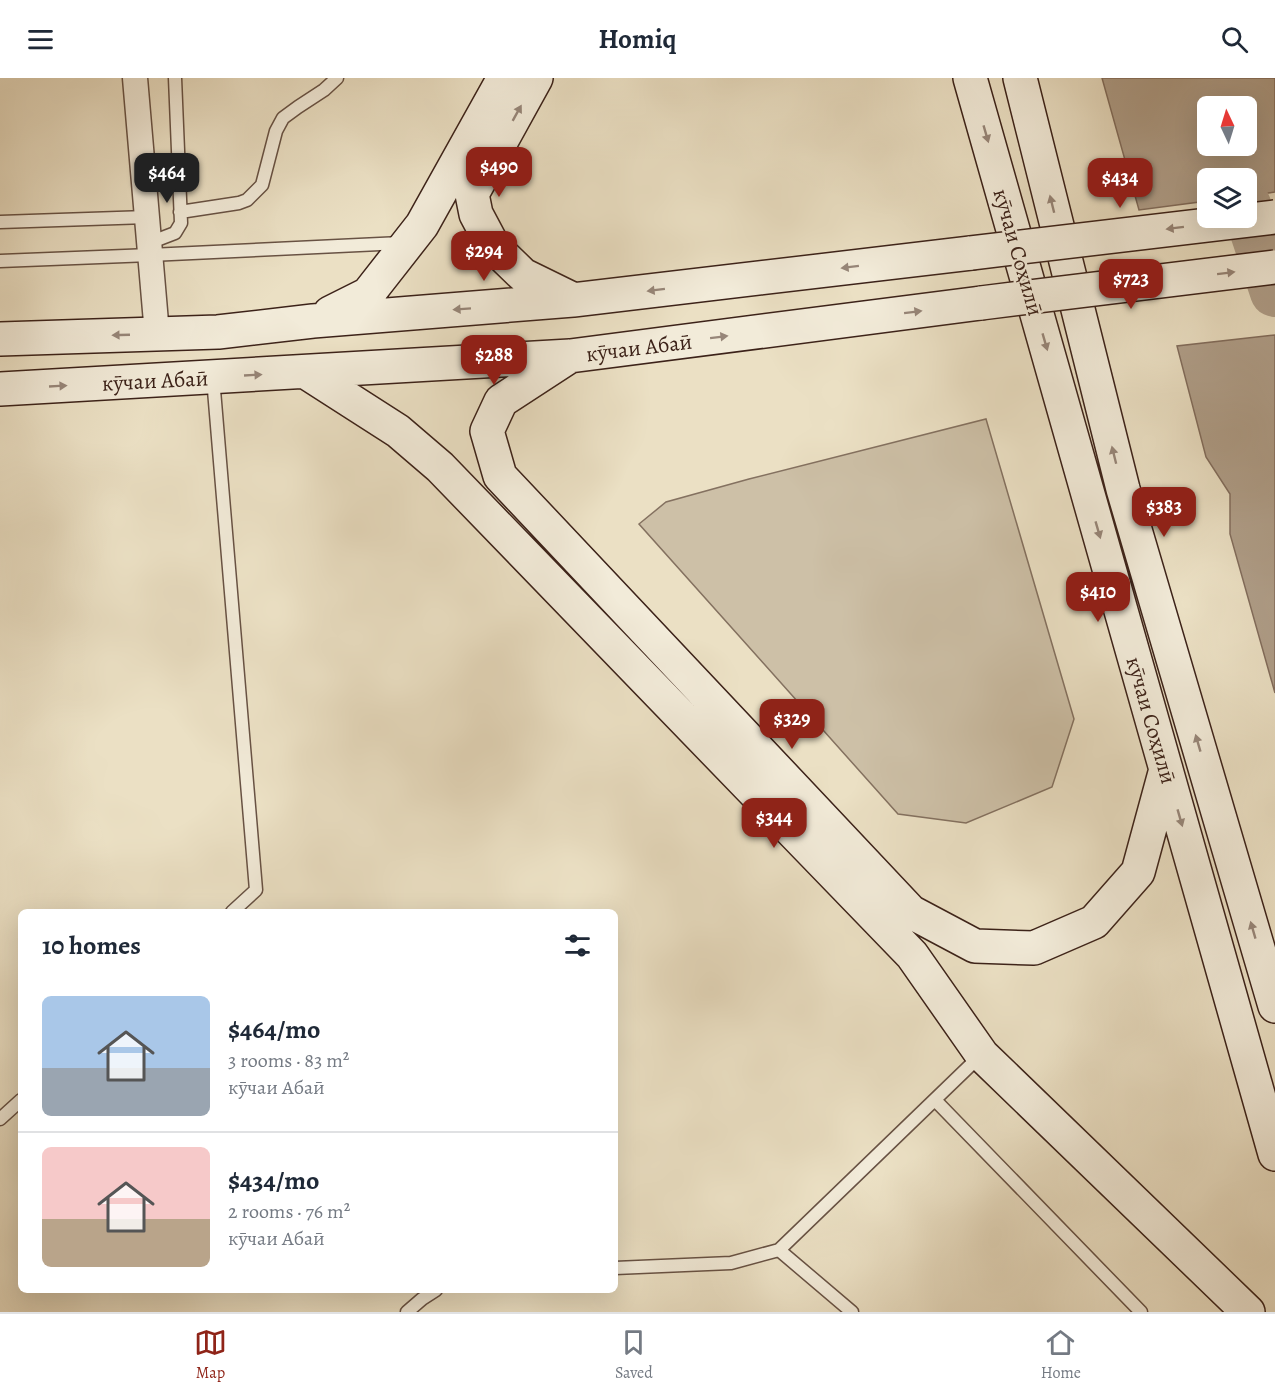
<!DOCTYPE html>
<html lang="en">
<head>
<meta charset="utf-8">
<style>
	body { margin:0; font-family:Alegreya,serif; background:#f6f6f7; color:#1f2937; height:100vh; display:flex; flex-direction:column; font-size:22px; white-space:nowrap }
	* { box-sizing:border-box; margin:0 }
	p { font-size:20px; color:#747a83 }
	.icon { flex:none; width:33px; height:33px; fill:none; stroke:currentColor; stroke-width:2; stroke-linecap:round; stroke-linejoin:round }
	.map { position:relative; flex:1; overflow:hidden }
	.drawer { position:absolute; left:18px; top:831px; width:600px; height:384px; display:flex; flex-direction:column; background:#fff; border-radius:9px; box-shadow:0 6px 24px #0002 }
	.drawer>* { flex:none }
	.needle { width:39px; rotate:356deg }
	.buttons { position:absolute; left:1197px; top:18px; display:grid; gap:12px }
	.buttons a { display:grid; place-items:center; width:60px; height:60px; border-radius:9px; background:#fff; box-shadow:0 6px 24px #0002; font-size:30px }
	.price { position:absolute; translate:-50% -51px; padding:0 14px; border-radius:12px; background:#8f2418; color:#fff; font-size:20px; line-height:39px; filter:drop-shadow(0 2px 3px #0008) }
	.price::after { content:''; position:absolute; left:50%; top:36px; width:18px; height:14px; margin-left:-9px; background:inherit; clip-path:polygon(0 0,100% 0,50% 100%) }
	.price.current { background:#222; color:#fff }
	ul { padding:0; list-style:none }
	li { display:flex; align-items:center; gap:18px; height:150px; padding:0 24px }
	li+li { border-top:2px solid #e0e1e3 }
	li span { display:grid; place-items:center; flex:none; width:168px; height:120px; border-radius:9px; color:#555 }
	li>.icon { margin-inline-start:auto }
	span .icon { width:72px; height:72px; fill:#fffc; stroke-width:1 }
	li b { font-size:26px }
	h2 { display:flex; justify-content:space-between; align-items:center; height:72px; padding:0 24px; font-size:26px }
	header { display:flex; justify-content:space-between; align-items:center; height:78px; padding:0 24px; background:#fff; font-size:27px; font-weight:600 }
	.menu { display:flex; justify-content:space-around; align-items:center; height:84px; border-top:2px solid #e0e1e3; background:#fff; font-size:16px; color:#747a83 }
	.menu a { display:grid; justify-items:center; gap:3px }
	.menu .current { color:#8f2418 }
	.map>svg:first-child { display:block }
	.green { fill:#cdc0a7; stroke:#847160; stroke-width:1.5 }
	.water { fill:#b09f8a; stroke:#826d5d; stroke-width:1.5; fill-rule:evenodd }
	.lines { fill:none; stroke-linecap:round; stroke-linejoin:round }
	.river { stroke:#b09f8a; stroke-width:50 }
	.service-casing { stroke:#685244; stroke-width:15 }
	.minor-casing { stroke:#685244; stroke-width:27 }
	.secondary-casing { stroke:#3c2219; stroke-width:36 }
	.service { stroke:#f2ebd9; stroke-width:12 }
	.minor { stroke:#f2ebd9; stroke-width:24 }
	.secondary { stroke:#f2ebd9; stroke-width:33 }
	.secondary-bridge-casing { stroke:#3c2219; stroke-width:36; stroke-linecap:butt }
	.secondary-bridge { stroke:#f2ebd9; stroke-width:33 }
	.oneway { fill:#978679 }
	.labels { text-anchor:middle; stroke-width:5; stroke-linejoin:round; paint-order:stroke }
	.street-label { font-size:22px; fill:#3c2219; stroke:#f2ebd9 }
</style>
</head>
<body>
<header><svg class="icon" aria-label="menu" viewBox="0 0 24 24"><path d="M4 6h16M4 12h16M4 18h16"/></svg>Homiq<svg class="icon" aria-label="search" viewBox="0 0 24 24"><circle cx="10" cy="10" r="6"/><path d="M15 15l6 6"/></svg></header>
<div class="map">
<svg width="1275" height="1234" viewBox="0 0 1275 1234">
	<rect width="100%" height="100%" fill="#ebe0c4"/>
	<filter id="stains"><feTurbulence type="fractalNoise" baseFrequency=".00333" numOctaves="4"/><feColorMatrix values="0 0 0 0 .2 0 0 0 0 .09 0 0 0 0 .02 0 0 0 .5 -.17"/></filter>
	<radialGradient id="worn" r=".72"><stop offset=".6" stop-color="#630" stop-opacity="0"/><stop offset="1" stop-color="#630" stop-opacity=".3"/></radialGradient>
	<path class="green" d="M986,341L1074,641L1052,709L966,745L898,736L639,446L666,424L749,401Z"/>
	<path class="water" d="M1102,0H1275V114L1247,118L1246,100H1208L1207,123L1139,132ZM1208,28H1246V68H1208Z
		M1275,257V615L1230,456V416L1206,379L1177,268Z"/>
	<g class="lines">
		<path class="river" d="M1246,127L1275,214"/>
		<defs>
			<path id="service" d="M180,134L239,125L247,122L262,107L276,53L283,40L298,29L324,12L337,0
				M0,144L147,139
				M149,165L175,155L181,145L175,0
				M0,183L150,177L401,165
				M213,300L256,812L232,834
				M935,1022L1141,1234
				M0,1041L21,1022
				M779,1172L852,1234
				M615,1190L731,1185L779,1172L981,977
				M407,1234L422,1221L436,1212"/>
			<path id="minor" d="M135,0L157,256"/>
			<path id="secondary" d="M536,0L472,116L476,136L493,168L523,197L572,221
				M970,0L1275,1076
				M1020,0L1123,411L1275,928
				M330,235L368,216L422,147L504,0
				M0,261L218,254L313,243L573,222L971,175
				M570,278L501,323L487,353L500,398L911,834L975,868L1034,870L1094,844L1138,794L1166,691
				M306,294L398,353L440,389L912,877L982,977L1248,1234
				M0,311L570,278L981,225"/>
		</defs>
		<use href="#service" class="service-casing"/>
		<use href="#minor" class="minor-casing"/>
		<use href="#secondary" class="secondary-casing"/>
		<use href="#service" class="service"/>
		<use href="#minor" class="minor"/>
		<use href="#secondary" class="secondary"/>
		<defs>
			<path id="secondary-bridge" d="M971,175L1275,139
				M981,225L1275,189"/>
		</defs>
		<use href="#secondary-bridge" class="secondary-bridge-casing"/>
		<use href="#secondary-bridge" class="secondary-bridge"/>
	</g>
	<defs><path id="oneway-solid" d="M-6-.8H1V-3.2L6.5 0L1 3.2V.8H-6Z" transform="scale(1.5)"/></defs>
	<g class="oneway">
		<use href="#oneway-solid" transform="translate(517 35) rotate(-61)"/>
		<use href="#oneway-solid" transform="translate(986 56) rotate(74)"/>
		<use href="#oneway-solid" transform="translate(1052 126) rotate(-104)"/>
		<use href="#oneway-solid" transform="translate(1175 150) rotate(173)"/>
		<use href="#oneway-solid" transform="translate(850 189) rotate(173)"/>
		<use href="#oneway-solid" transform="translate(1226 195) rotate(-7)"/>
		<use href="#oneway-solid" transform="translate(656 212) rotate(173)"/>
		<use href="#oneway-solid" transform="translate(462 231) rotate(176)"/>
		<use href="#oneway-solid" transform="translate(913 234) rotate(-7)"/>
		<use href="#oneway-solid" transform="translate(121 257) rotate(178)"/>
		<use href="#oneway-solid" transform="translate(719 259) rotate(-7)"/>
		<use href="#oneway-solid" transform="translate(1045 264) rotate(74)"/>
		<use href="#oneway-solid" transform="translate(253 297) rotate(-3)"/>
		<use href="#oneway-solid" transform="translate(58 308) rotate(-3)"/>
		<use href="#oneway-solid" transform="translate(1114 377) rotate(-104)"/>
		<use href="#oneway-solid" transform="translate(1098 452) rotate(74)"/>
		<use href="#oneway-solid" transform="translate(1198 665) rotate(-106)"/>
		<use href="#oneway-solid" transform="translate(1180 740) rotate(74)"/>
		<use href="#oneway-solid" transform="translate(1253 852) rotate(-106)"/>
	</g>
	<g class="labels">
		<g class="street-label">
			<text transform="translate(1019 174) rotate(74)" y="8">кӯчаи Соҳилӣ</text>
			<text transform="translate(639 269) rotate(-7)" y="8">кӯчаи Абаӣ</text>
			<text transform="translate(155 302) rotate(-3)" y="8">кӯчаи Абаӣ</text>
			<text transform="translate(1152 642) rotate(74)" y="8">кӯчаи Соҳилӣ</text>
		</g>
	</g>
	<rect width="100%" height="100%" filter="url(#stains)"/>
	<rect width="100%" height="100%" fill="url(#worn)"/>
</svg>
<div class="buttons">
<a><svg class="needle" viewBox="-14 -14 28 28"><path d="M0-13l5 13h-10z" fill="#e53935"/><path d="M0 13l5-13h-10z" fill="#747a83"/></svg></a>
<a><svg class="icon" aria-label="layers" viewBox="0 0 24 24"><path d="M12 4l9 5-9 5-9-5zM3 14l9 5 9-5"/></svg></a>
</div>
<b class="price" style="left:499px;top:120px">$490</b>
<b class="price current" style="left:167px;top:126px">$464</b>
<b class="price" style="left:1120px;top:131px">$434</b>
<b class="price" style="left:484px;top:204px">$294</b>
<b class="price" style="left:1131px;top:232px">$723</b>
<b class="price" style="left:494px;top:308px">$288</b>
<b class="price" style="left:1164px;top:460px">$383</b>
<b class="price" style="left:1098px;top:545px">$410</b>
<b class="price" style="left:792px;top:672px">$329</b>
<b class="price" style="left:774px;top:771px">$344</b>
<section class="drawer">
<h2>10 homes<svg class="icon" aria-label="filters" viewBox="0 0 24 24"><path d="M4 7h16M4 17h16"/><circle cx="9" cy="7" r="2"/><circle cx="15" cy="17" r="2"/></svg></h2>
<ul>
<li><span style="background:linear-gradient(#a9c7e8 60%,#9aa5b1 0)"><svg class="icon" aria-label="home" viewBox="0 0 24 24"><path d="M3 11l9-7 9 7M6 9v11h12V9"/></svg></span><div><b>$464/mo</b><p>3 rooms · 83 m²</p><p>кӯчаи Абаӣ</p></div></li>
<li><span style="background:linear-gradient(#f6c9c9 60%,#b9a48a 0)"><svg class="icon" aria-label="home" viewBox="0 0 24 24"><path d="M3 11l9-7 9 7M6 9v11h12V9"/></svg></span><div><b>$434/mo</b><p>2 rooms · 76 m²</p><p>кӯчаи Абаӣ</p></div></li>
</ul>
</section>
</div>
<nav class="menu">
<a class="current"><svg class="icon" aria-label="map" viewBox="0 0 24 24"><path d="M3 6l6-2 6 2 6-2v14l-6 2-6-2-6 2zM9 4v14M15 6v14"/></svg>Map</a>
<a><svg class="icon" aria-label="saved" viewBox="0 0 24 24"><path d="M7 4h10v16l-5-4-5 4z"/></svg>Saved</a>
<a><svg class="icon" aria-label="home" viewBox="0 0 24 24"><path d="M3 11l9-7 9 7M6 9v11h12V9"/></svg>Home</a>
</nav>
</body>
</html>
